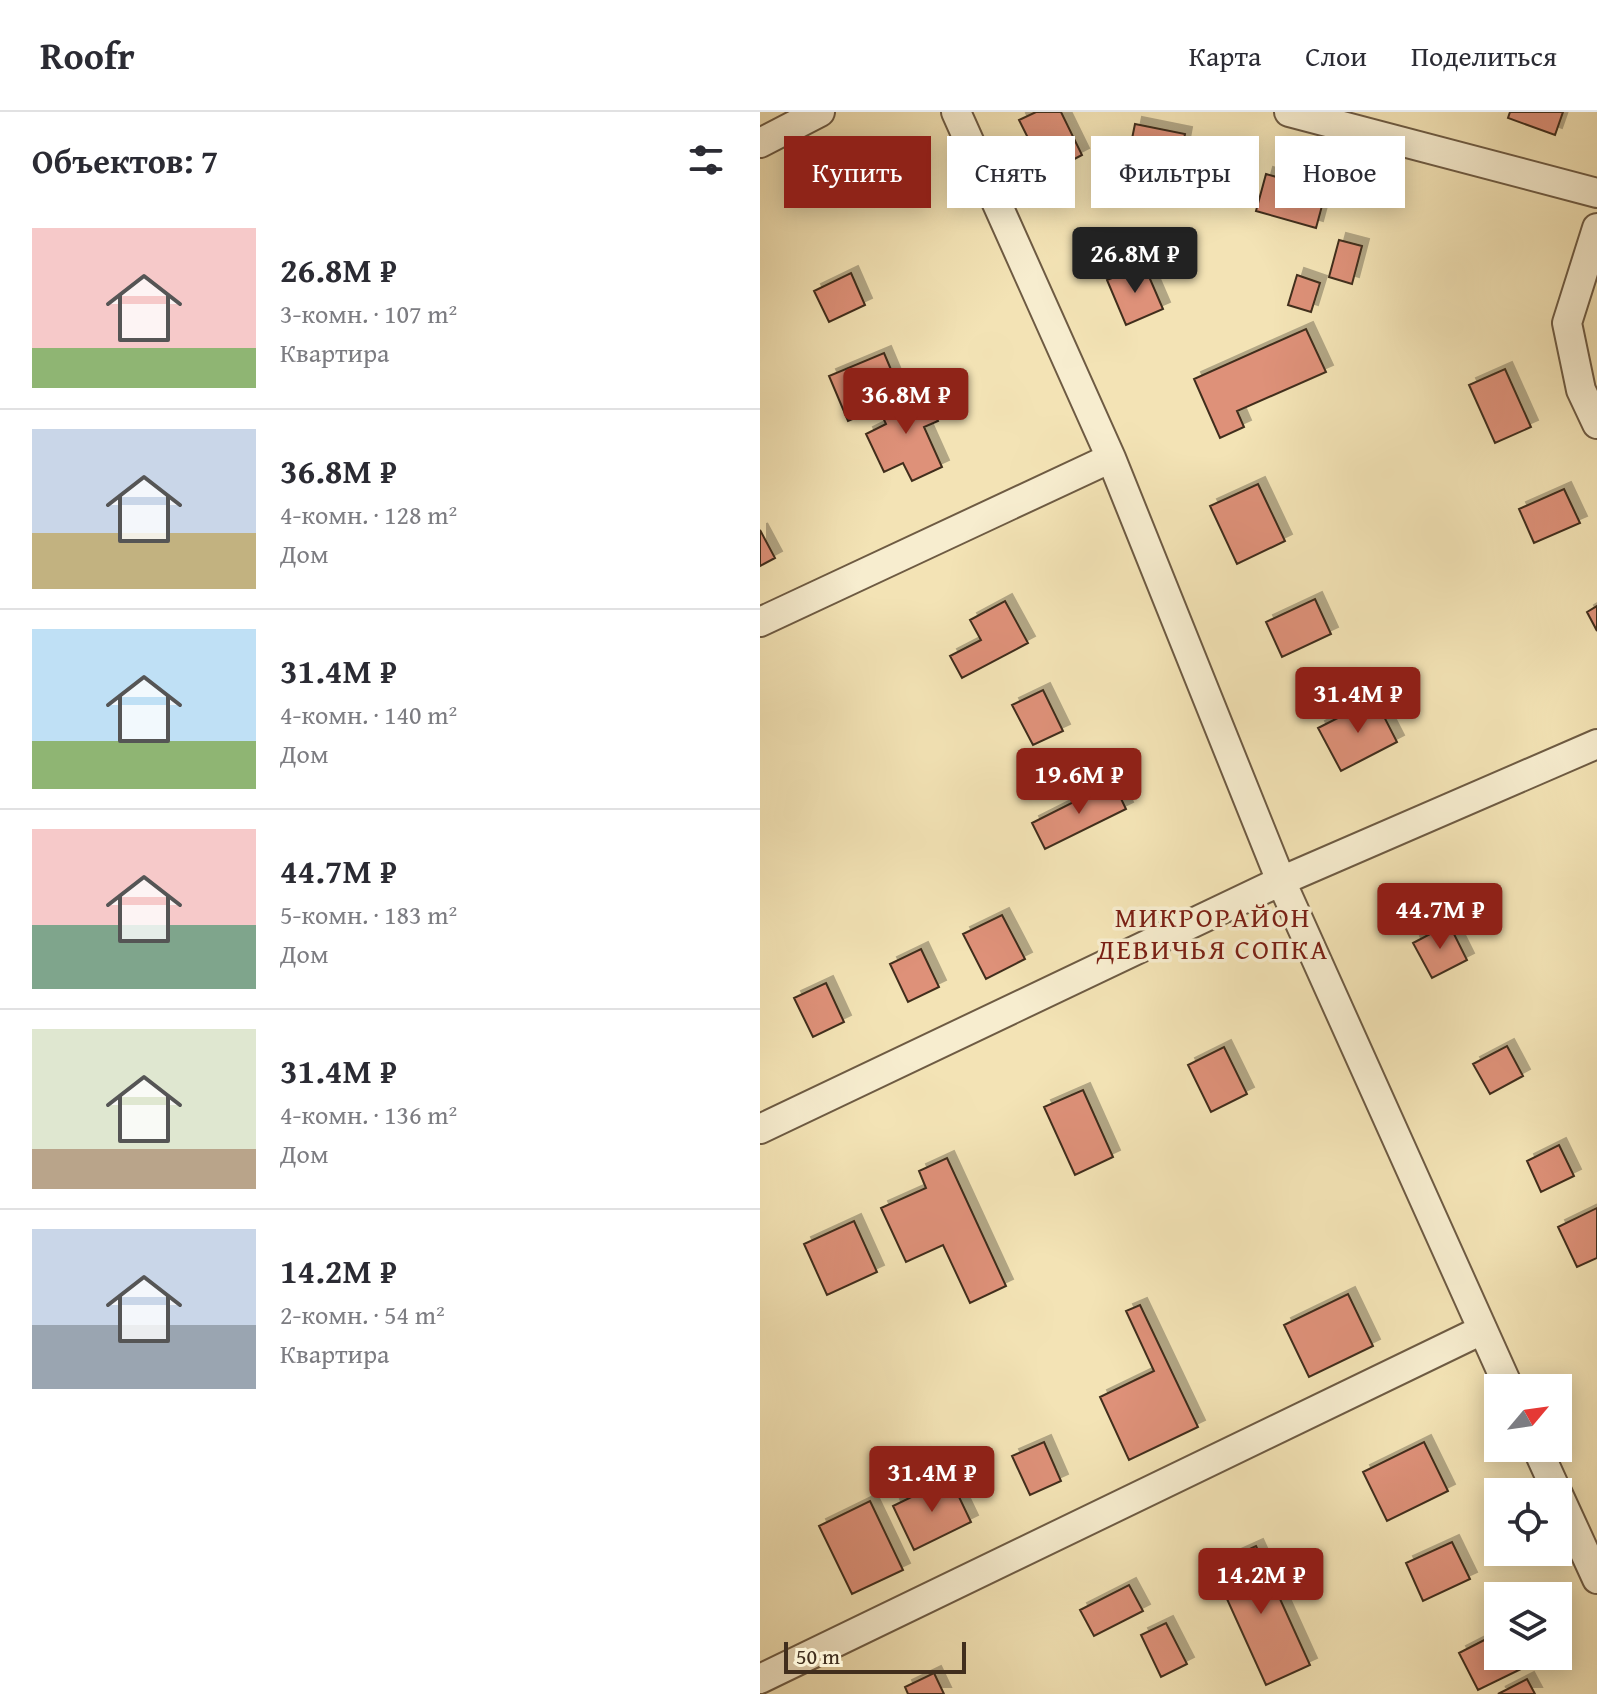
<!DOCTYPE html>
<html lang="ru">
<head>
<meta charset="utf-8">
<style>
	body { margin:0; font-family:"Gentium Book Plus",serif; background:#f2f2f3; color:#2b2b33; height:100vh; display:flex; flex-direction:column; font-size:30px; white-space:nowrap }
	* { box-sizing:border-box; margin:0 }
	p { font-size:26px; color:#7c7c81 }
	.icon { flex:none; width:44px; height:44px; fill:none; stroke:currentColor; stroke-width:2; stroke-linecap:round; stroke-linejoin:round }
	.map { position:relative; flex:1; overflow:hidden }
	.drawer { display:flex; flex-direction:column; background:#fff; width:760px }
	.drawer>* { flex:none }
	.guide { position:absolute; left:24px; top:24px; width:692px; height:72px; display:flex; gap:16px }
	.needle { width:52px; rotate:61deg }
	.tools { position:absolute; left:724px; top:1262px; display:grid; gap:16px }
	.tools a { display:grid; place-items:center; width:88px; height:88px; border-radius:0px; background:#fff; box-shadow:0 4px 20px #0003; font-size:40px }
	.scale { position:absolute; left:24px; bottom:20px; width:182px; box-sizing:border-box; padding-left:8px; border:4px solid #412e1d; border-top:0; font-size:22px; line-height:28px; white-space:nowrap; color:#412e1d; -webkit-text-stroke:6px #f7edcf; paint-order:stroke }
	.price { position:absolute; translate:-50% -68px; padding:0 18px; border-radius:8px; background:#8f2418; color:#fff; font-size:26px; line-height:52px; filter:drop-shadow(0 2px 4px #0008) }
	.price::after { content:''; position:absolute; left:50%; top:48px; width:24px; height:18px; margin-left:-12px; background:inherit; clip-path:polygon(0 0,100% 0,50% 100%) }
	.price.active { background:#222; color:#fff }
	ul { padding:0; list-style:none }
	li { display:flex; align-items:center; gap:24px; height:200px; padding:0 32px }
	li+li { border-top:2px solid #e1e1e2 }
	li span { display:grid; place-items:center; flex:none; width:224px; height:160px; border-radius:0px; color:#555 }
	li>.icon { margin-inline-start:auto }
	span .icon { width:96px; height:96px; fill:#fffc; stroke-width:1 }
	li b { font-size:34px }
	h2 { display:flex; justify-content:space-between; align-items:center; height:96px; padding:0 32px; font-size:34px }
	.pill { padding:0 28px; border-radius:0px; background:#fff; box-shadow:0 4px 20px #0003; font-size:28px; line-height:72px }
	.pill.active { background:#8f2418; color:#fff }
	header { display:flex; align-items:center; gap:48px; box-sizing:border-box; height:112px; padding:0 40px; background:#fff; border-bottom:2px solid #e1e1e2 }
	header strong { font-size:38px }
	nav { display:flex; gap:44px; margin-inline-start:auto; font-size:28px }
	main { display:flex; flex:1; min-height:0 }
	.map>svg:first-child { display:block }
	.building { fill:#de9179; stroke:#412e1d; stroke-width:2; filter:url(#shadow) }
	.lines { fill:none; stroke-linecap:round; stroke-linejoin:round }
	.street-casing { stroke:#6e5b43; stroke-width:32 }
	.street { stroke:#f7edcf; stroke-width:28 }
	.labels { text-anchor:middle; stroke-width:7; stroke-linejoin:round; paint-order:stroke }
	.quarter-label { font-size:28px; letter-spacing:2px; fill:#7a1f14; stroke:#f7edcf }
</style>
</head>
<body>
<header>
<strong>Roofr</strong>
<nav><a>Карта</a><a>Слои</a><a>Поделиться</a></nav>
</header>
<main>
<section class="drawer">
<h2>Объектов: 7<svg class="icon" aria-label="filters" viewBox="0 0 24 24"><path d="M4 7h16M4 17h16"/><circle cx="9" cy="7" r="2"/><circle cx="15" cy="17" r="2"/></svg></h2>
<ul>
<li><span style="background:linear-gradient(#f6c9c9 75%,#8fb573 0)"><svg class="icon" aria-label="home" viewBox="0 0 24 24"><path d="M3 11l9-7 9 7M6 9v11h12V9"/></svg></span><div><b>26.8M ₽</b><p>3-комн. · 107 m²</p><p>Квартира</p></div></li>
<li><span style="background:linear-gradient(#c9d6e8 65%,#c2b280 0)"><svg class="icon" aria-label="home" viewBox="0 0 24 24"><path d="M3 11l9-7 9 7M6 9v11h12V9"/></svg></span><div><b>36.8M ₽</b><p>4-комн. · 128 m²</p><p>Дом</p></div></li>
<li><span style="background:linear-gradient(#bfe0f5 70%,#8fb573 0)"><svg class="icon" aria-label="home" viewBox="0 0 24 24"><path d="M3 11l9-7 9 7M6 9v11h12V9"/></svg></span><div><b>31.4M ₽</b><p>4-комн. · 140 m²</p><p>Дом</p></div></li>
<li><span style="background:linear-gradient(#f6c9c9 60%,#7fa58c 0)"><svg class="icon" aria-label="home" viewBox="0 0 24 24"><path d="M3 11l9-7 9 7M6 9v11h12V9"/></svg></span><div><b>44.7M ₽</b><p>5-комн. · 183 m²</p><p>Дом</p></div></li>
<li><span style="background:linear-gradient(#dfe7d0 75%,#b9a48a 0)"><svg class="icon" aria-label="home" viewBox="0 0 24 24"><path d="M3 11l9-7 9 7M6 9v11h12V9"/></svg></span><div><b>31.4M ₽</b><p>4-комн. · 136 m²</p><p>Дом</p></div></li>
<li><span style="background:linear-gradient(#c9d6e8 60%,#9aa5b1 0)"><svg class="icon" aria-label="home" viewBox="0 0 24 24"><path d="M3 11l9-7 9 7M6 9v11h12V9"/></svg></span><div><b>14.2M ₽</b><p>2-комн. · 54 m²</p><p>Квартира</p></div></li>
</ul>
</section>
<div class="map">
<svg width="837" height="1582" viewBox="0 0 837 1582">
	<defs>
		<filter id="shadow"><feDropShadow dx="7" dy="-7" stdDeviation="0" flood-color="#0004"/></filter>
	</defs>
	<rect width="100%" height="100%" fill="#f3e3b5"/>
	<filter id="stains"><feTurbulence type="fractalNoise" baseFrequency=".0025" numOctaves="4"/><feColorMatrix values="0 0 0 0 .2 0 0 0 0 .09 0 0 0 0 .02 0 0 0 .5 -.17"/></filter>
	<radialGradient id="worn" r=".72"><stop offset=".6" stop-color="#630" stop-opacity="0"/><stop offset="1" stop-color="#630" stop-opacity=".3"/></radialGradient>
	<path class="building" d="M276,0H301L322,43L286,62L259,8Z
		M750,0H803L795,23L748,6Z
		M375,12L425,22L415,76L364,66Z
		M506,62L566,79L556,116L496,99Z
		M579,128L602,134L592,172L569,165Z
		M384,153L403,197L366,213L347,168Z
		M91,161L105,193L69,210L54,179Z
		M537,163L560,171L551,200L528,193Z
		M546,217L566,260L477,299L484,315L460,326L434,267Z
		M124,241L143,286L88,309L69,264Z
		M745,257L771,315L735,331L709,273Z
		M163,277L178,309L164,315L182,355L152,369L143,351L124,360L106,322L126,312L119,297Z
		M498,372L525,429L477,452L450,394Z
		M804,377L820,411L774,431L759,397Z
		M0,418L15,446L0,454Z
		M555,487L571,522L522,545L506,510Z
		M245,489L268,531L202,566L190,544L221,528L210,508Z
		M837,494V519L827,500Z
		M283,578L303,619L273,633L252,593Z
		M615,587L637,630L581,659L558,616Z
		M353,670L366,697L285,737L272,711Z
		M242,803L265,847L226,867L203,822Z
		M689,812L707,848L672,866L653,831Z
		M161,837L179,875L148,890L130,852Z
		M66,871L84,910L53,925L34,886Z
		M747,934L763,964L730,982L713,952Z
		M464,935L487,982L451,1000L428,953Z
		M323,978L353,1045L315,1063L284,995Z
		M799,1033L814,1064L781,1080L767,1049Z
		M187,1046L246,1174L210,1191L183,1133L146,1150L121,1096L166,1076L159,1059Z
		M837,1096V1146L817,1155L798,1115Z
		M94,1109L117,1160L67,1183L44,1132Z
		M588,1182L613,1234L549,1265L524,1213Z
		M380,1193L438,1315L369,1348L340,1285L394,1259L366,1199Z
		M284,1330L301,1369L270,1383L252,1344Z
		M664,1330L688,1379L627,1409L603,1360Z
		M190,1366L211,1410L154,1438L133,1394Z
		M110,1389L143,1458L92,1482L59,1414Z
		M692,1430L710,1467L663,1489L646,1451Z
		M496,1434L550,1553L506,1573L452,1454Z
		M369,1473L383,1499L334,1524L320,1498Z
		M406,1511L427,1552L401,1565L381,1523Z
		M738,1521V1544H754L761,1557L718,1578L699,1541Z
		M174,1561L184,1582H148L145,1575Z
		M767,1567L775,1582H738Z"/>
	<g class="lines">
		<defs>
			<path id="street" d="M196,0L351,346L521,769L749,1276
				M529,0L837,81
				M0,31L60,0
				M837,116L807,211L821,278L837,312
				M0,510L351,346
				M0,1017L521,769L837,632
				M777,1336L797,1380
				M798,1382L837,1467
				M0,1567L722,1218"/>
		</defs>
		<use href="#street" class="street-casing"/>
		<use href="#street" class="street"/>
	</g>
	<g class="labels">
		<g class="quarter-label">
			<text x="453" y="815">МИКРОРАЙОН<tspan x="453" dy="32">ДЕВИЧЬЯ СОПКА</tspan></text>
		</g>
	</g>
	<rect width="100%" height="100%" filter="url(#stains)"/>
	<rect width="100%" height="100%" fill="url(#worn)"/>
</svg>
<div class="tools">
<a><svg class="needle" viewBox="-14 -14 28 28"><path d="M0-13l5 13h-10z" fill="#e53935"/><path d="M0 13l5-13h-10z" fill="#7c7c81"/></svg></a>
<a><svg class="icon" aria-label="locate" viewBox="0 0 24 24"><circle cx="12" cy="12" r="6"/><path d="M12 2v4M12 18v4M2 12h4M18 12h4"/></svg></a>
<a><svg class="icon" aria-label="layers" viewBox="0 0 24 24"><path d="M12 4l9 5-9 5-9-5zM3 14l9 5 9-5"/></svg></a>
</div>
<div class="scale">50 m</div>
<b class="price active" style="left:375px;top:183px">26.8M ₽</b>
<b class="price" style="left:146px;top:324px">36.8M ₽</b>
<b class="price" style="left:598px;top:623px">31.4M ₽</b>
<b class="price" style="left:319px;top:704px">19.6M ₽</b>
<b class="price" style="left:680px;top:839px">44.7M ₽</b>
<b class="price" style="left:172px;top:1402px">31.4M ₽</b>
<b class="price" style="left:501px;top:1504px">14.2M ₽</b>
<div class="guide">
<a class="pill active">Купить</a>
<a class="pill">Снять</a>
<a class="pill">Фильтры</a>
<a class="pill">Новое</a>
</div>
</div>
</main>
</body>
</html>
